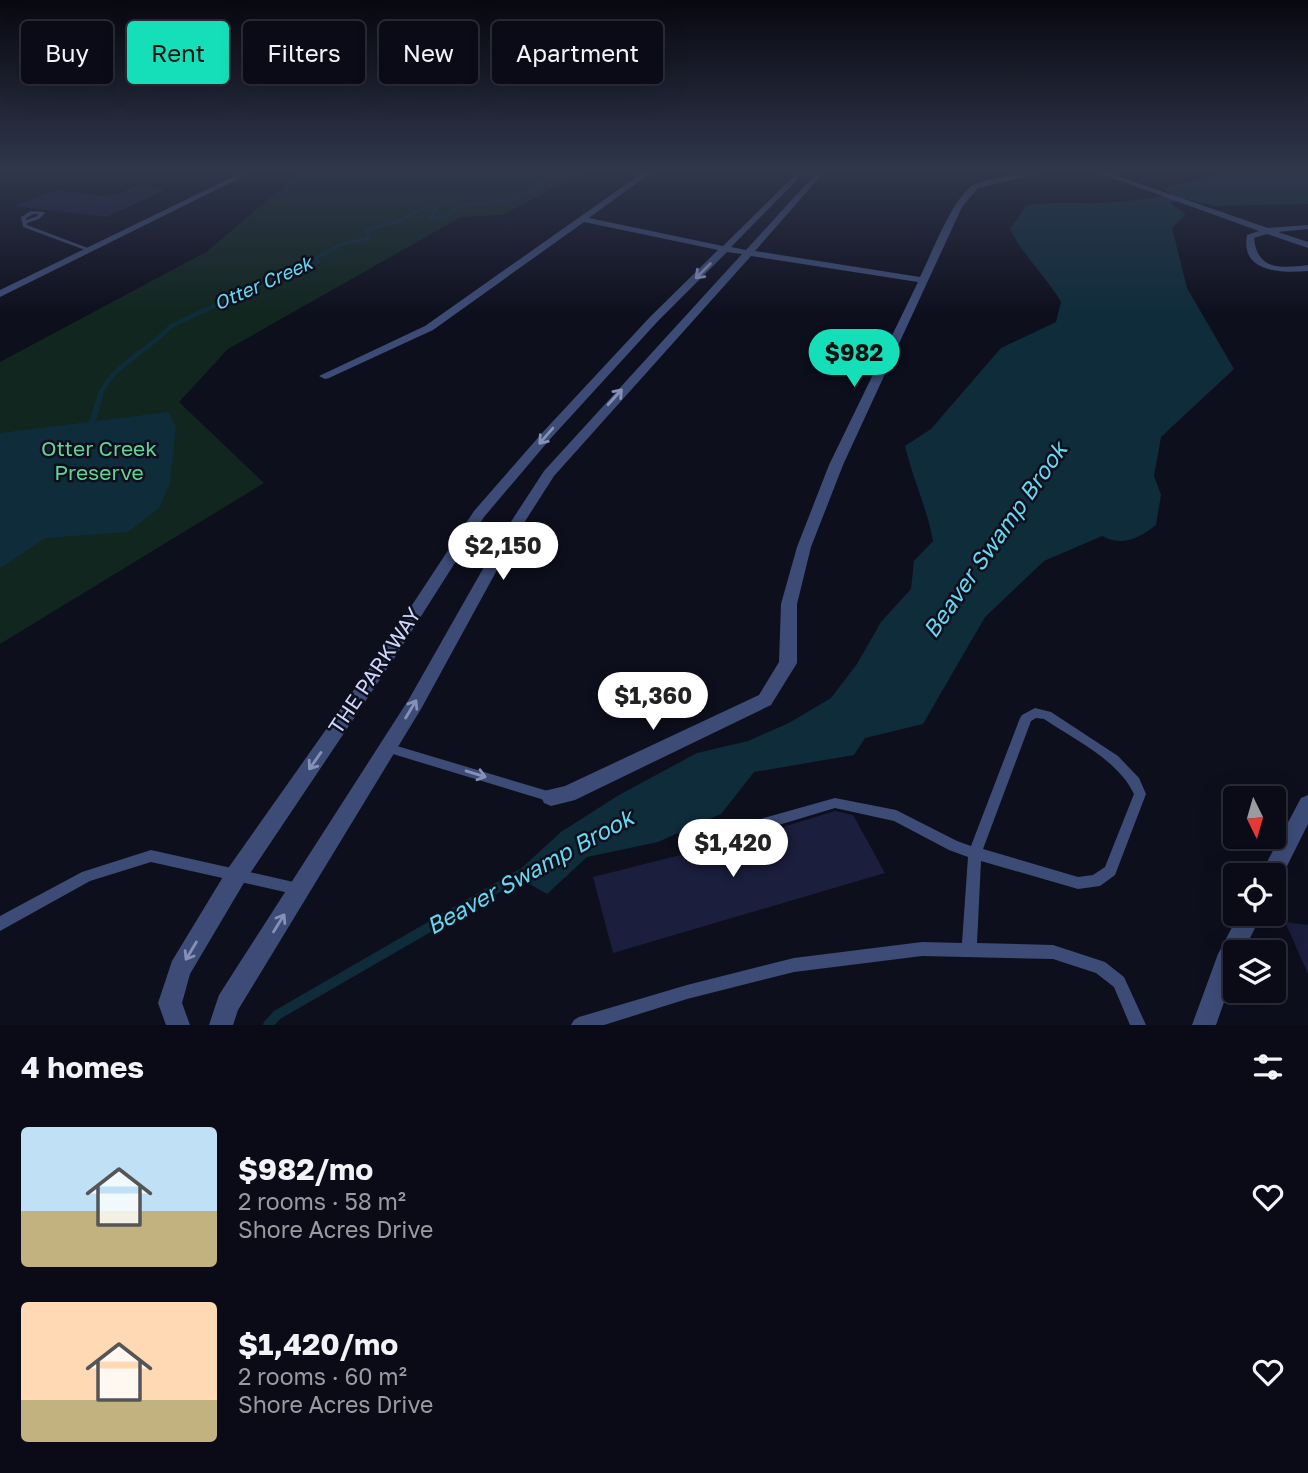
<!DOCTYPE html>
<html lang="en">
<head>
<meta charset="utf-8">
<style>
	body { margin:0; font-family:"Golos Text",sans-serif; background:#181923; color:#f1f3f6; height:100vh; display:flex; flex-direction:column; font-size:26px; white-space:nowrap }
	* { box-sizing:border-box; margin:0 }
	p { font-size:23px; color:#999ba1 }
	.icon { flex:none; width:38px; height:38px; fill:none; stroke:currentColor; stroke-width:2; stroke-linecap:round; stroke-linejoin:round }
	.map { position:relative; height:1025px; overflow:hidden }
	.sheet { display:flex; flex-direction:column; background:#0a0b16; flex:1 }
	.sheet>* { flex:none }
	.banner { position:absolute; left:21px; top:21px; width:700px; height:63px; display:flex; gap:14px }
	.needle { width:46px; rotate:175deg }
	.tools { position:absolute; left:1223px; top:786px; display:grid; gap:14px }
	.tools a { display:grid; place-items:center; width:63px; height:63px; border-radius:7px; background:#0a0b16; box-shadow:0 7px 28px #0002,0 0 0 2px #2a2b35; font-size:35px }
	.price { position:absolute; translate:-50% -60px; padding:0 16px; border-radius:24px; background:#fff; color:#222; font-size:23px; line-height:46px; filter:drop-shadow(0 2px 4px #0008) }
	.price::after { content:''; position:absolute; left:50%; top:42px; width:21px; height:16px; margin-left:-10px; background:inherit; clip-path:polygon(0 0,100% 0,50% 100%) }
	.price.on { background:#15dfb8; color:#111 }
	ul { padding:0; list-style:none }
	li { display:flex; align-items:center; gap:21px; height:175px; padding:0 21px }
	li span { display:grid; place-items:center; flex:none; width:196px; height:140px; border-radius:7px; color:#555 }
	li>.icon { margin-inline-start:auto }
	span .icon { width:84px; height:84px; fill:#fffc; stroke-width:1 }
	li b { font-size:30px }
	h2 { display:flex; justify-content:space-between; align-items:center; height:84px; padding:0 21px; font-size:30px }
	.pill { padding:0 24px; border-radius:7px; background:#0a0b16; box-shadow:0 7px 28px #0002,0 0 0 2px #2a2b35; font-size:24px; line-height:63px }
	.pill.on { background:#15dfb8; color:#111 }
	.map>svg:first-child { display:block }
	.green { fill:#11261f }
	.water { fill:#0f2c3a }
	.lines { fill:none; stroke-linecap:round; stroke-linejoin:round }
	.stream-far3 { stroke:#0f2c3a; stroke-width:3.5 }
	.stream-far2 { stroke:#0f2c3a; stroke-width:4.5 }
	.stream-far1 { stroke:#0f2c3a; stroke-width:6 }
	.stream { stroke:#0f2c3a; stroke-width:10 }
	.building { fill:#1b1e3c }
	.lane { fill:#3d4c77; fill-rule:evenodd }
	.street { fill:#3d4c77; fill-rule:evenodd }
	.oneway { stroke:#8691b8 }
	.labels { text-anchor:middle; stroke-width:5; stroke-linejoin:round; paint-order:stroke }
	.far-water-label { font-size:19px; font-style:italic; fill:#66d8f0; stroke:#0e0f1d }
	.park-label { font-size:21px; fill:#62d296; stroke:#0e0f1d }
	.street-label { font-size:21px; fill:#ced6fa; stroke:#0e0f1d }
	.water-label { font-size:23px; font-style:italic; fill:#66d8f0; stroke:#0e0f1d }
</style>
</head>
<body>
<div class="map">
<svg width="1308" height="1025" viewBox="0 0 1308 1025">
	<rect width="100%" height="100%" fill="#0e0f1d"/>
	<path class="green" d="M302,171H584L503,215L461,217L228,349L179,402L264,483L0,644V362L206,252Z"/>
	<path class="water" d="M1237,171H1308V204L1215,206L1186,199L1170,203L1186,214L1172,228L1187,288L1234,369L1161,437L1154,476L1161,495L1156,525C1139,538 1123,547 1102,536L1044,561L985,617L923,724L865,738L854,755L754,772L721,814L658,842L587,857L547,894L514,875L561,832L619,795L697,753L748,741L789,723L831,698L857,664L881,622L911,589L914,561L933,541C927,508 913,479 905,446L931,429L1001,348L1056,322L1061,302C1046,276 1023,256 1010,229L1026,206C1045,202 1061,203 1080,203C1111,204 1143,200 1172,194L1161,188Z
		M168,412L176,427L170,484L159,508L128,532L46,538L0,568V433Z"/>
	<g class="lines">
		<path class="stream-far3" d="M288,269L315,264L319,262L316,258L342,244L370,238L366,231L370,229L400,221L425,207H437L431,218L444,216L463,205L508,201L533,191L552,171"/>
		<path class="stream-far2" d="M101,394C108,369 152,348 171,326L296,268"/>
		<path class="stream-far1" d="M88,426L93,421L101,393"/>
		<path class="stream" d="M268,1025L277,1015L521,874"/>
	</g>
	<path class="building" d="M139,185L165,190L106,217L14,206L56,190L102,196L116,195Z
		M835,811L853,815L885,873L613,953L593,877L740,840Z
		M1285,922L1308,925V974Z"/>
	<g class="lines">
		<path class="lane" d="M31,211L43,212L45,213L39,219L27,223V225L93,250L88,251L23,227L21,217ZM34,214H39L35,217L26,220V218Z
			M1035,708L1051,712L1118,756L1139,778L1146,794L1115,875L1100,886L1078,889L981,861L977,943L1053,945L1105,962L1124,977L1146,1025H1130L1114,987L1096,973L1053,959L922,956L794,972L687,999L604,1025H571L574,1020L579,1017L687,985L794,958L922,942L962,943L968,857L949,850L894,821L835,808L739,837L693,845L688,843L687,839L688,835L693,833L739,825L835,798L896,810L957,841L971,846L1020,718L1022,715ZM1036,718L1044,719C1075,740 1117,759 1134,794L1105,867L1093,875L1078,877L983,849L1031,721Z
			M387,743L551,792L555,793L557,797L555,801L551,802L383,751L381,748L383,745Z
			M151,850L298,883L303,884L305,889L303,894L298,895L151,862L90,881L0,931V916L82,872Z"/>
		<path class="street" d="M245,171H254L0,297V290Z
			M645,171H653L589,218L723,246L799,171H806L731,247L746,250L818,171H825L755,251L920,277C931,255 954,194 975,184C987,178 1035,171 1049,171L978,188L962,207L843,465L811,547L797,604V663L771,705L575,800L551,806L544,803L541,797L544,791L565,786L759,695L779,662L781,604L797,547L829,465L918,282L751,256L554,476L515,537L421,709L238,1010L233,1025H209L219,995L409,699L501,537L544,471L742,254L727,252L658,321L551,438L484,517L399,651L245,881L190,974L182,1003L190,1025H166L158,1003L172,961L229,867L387,643L474,511L543,432L650,317L718,250L584,222L433,330L329,378L325,379L319,376L425,326Z
			M1093,171H1103L1268,228L1308,225V229L1278,232L1308,242V248L1267,234L1254,238C1257,271 1282,268 1308,265V271C1282,273 1240,273 1247,235L1259,231Z
			M1308,795V824L1279,882L1274,884V875H1260L1301,798Z
			M1239,914H1262L1243,952H1236V968L1216,1025H1192L1218,954Z"/>
	</g>
	<defs><path id="oneway-shaft" d="M-6 0H5M1.5-3L5.5 0L1.5 3" fill="none" stroke-width="1.6" stroke-linecap="round" stroke-linejoin="round" transform="scale(1.75)"/></defs>
	<g class="oneway">
		<use href="#oneway-shaft" transform="translate(703 271) rotate(135)"/>
		<use href="#oneway-shaft" transform="translate(615 397) rotate(-48)"/>
		<use href="#oneway-shaft" transform="translate(546 436) rotate(131)"/>
		<use href="#oneway-shaft" transform="translate(411 709) rotate(-59)"/>
		<use href="#oneway-shaft" transform="translate(315 761) rotate(125)"/>
		<use href="#oneway-shaft" transform="translate(476 774) rotate(17)"/>
		<use href="#oneway-shaft" transform="translate(279 923) rotate(-58)"/>
		<use href="#oneway-shaft" transform="translate(191 951) rotate(121)"/>
	</g>
	<linearGradient id="sky" x2="0" y2="1"><stop stop-color="#080810"/><stop offset="0.54" stop-color="#30374c"/><stop offset="1" stop-color="#30374c" stop-opacity="0"/></linearGradient>
	<rect width="1308" height="315" fill="url(#sky)"/>
	<g class="labels">
		<g class="far-water-label">
			<text transform="translate(263 283) rotate(-24)" y="7">Otter Creek</text>
		</g>
		<g class="park-label">
			<text x="99" y="456">Otter Creek<tspan x="99" dy="24">Preserve</tspan></text>
		</g>
		<g class="street-label">
			<text transform="translate(375 671) rotate(-56)" y="7">THE PARKWAY</text>
		</g>
		<g class="water-label">
			<text transform="translate(995 540) rotate(-55)" y="8">Beaver Swamp Brook</text>
			<text transform="translate(530 872) rotate(-29)" y="8">Beaver Swamp Brook</text>
		</g>
	</g>
</svg>
<div class="tools">
<a><svg class="needle" viewBox="-14 -14 28 28"><path d="M0-13l5 13h-10z" fill="#e53935"/><path d="M0 13l5-13h-10z" fill="#999ba1"/></svg></a>
<a><svg class="icon" aria-label="locate" viewBox="0 0 24 24"><circle cx="12" cy="12" r="6"/><path d="M12 2v4M12 18v4M2 12h4M18 12h4"/></svg></a>
<a><svg class="icon" aria-label="layers" viewBox="0 0 24 24"><path d="M12 4l9 5-9 5-9-5zM3 14l9 5 9-5"/></svg></a>
</div>
<b class="price on" style="left:854px;top:389px">$982</b>
<b class="price" style="left:503px;top:582px">$2,150</b>
<b class="price" style="left:653px;top:732px">$1,360</b>
<b class="price" style="left:733px;top:879px">$1,420</b>
<div class="banner">
<a class="pill">Buy</a>
<a class="pill on">Rent</a>
<a class="pill">Filters</a>
<a class="pill">New</a>
<a class="pill">Apartment</a>
</div>
</div>
<section class="sheet">
<h2>4 homes<svg class="icon" aria-label="filters" viewBox="0 0 24 24"><path d="M4 7h16M4 17h16"/><circle cx="9" cy="7" r="2"/><circle cx="15" cy="17" r="2"/></svg></h2>
<ul>
<li><span style="background:linear-gradient(#bfe0f5 60%,#c2b280 0)"><svg class="icon" aria-label="home" viewBox="0 0 24 24"><path d="M3 11l9-7 9 7M6 9v11h12V9"/></svg></span><div><b>$982/mo</b><p>2 rooms · 58 m²</p><p>Shore Acres Drive</p></div><svg class="icon" aria-label="heart" viewBox="0 0 24 24"><path d="M12 20l-8-8c-3-5 5-10 8-4 3-6 11-1 8 4z"/></svg></li>
<li><span style="background:linear-gradient(#ffd9b3 70%,#c2b280 0)"><svg class="icon" aria-label="home" viewBox="0 0 24 24"><path d="M3 11l9-7 9 7M6 9v11h12V9"/></svg></span><div><b>$1,420/mo</b><p>2 rooms · 60 m²</p><p>Shore Acres Drive</p></div><svg class="icon" aria-label="heart" viewBox="0 0 24 24"><path d="M12 20l-8-8c-3-5 5-10 8-4 3-6 11-1 8 4z"/></svg></li>
</ul>
</section>
</body>
</html>
